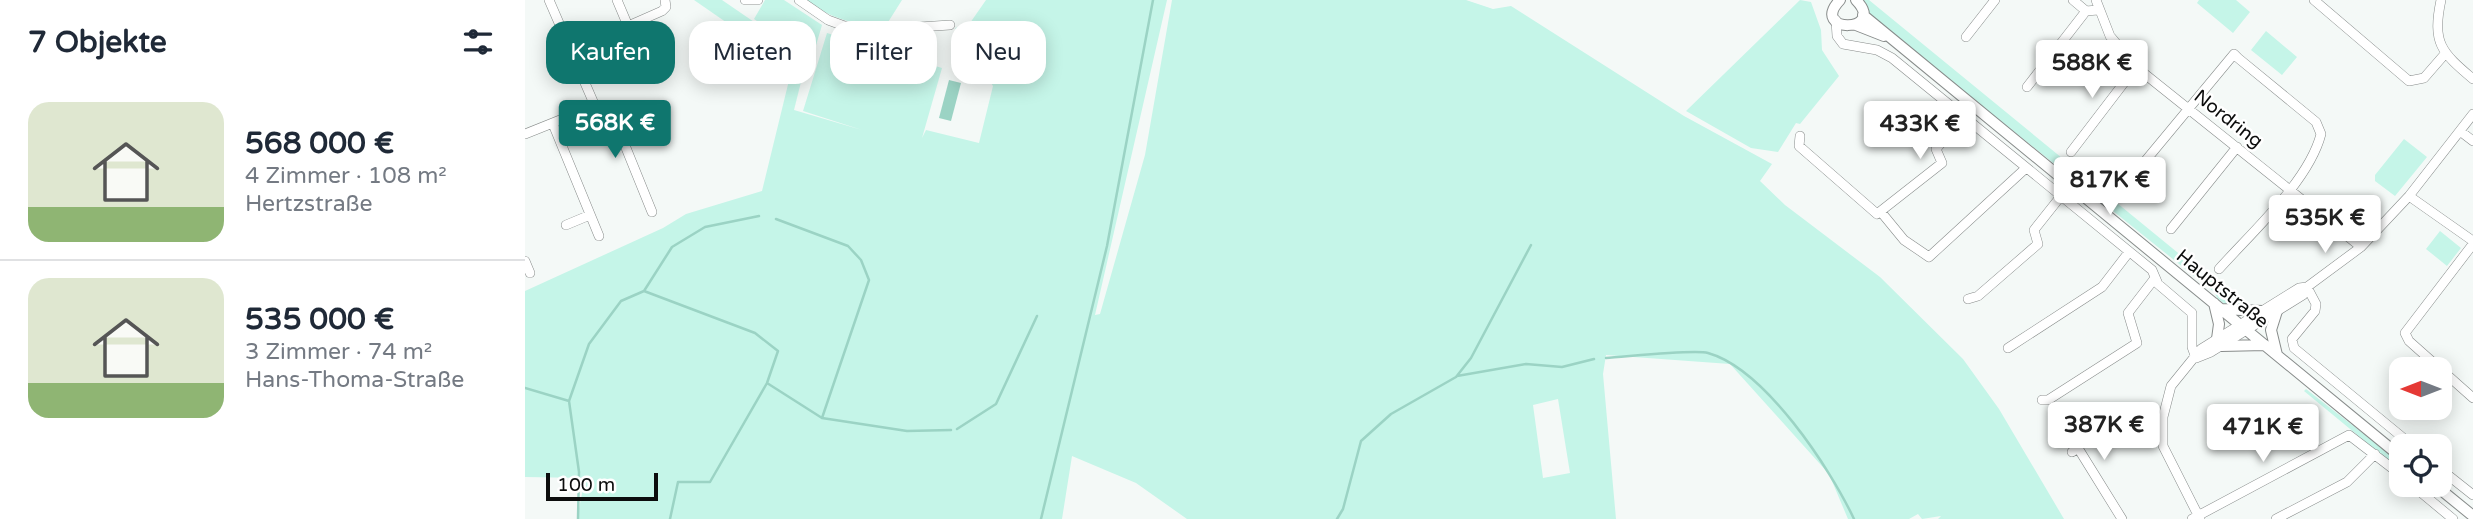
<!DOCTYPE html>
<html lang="de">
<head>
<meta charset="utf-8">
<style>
	body { margin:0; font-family:"Varela Round",sans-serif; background:#f6f6f7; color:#1f2937; height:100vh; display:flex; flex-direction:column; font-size:26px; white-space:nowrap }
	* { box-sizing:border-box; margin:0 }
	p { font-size:23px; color:#747a83 }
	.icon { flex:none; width:38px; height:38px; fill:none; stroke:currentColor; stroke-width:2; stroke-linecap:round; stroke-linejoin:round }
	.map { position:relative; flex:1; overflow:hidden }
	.drawer { display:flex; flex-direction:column; background:#fff; width:525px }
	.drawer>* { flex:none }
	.hud { position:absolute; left:21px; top:21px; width:665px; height:63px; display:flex; gap:14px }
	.needle { width:46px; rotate:270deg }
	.tools { position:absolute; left:1864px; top:357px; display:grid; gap:14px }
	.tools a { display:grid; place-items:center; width:63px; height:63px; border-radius:14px; background:#fff; box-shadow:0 4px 18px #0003; font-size:35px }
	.scale { position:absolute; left:21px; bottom:18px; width:112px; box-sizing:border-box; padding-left:7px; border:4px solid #0c0d0d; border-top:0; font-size:19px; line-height:24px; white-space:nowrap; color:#0c0d0d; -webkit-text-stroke:5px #fff; paint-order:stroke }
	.price { position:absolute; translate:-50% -60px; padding:0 16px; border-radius:7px; background:#fff; color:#222; font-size:23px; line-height:46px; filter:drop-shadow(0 2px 4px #0008) }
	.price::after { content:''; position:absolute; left:50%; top:42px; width:21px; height:16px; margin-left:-10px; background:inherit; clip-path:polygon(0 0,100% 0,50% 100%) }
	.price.active { background:#0f766e; color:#fff }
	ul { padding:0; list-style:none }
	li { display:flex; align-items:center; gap:21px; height:175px; padding:0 28px }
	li+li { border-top:2px solid #e0e1e3 }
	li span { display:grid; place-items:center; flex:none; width:196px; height:140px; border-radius:21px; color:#555 }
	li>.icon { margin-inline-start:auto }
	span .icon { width:84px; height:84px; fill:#fffc; stroke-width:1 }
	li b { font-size:30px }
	h2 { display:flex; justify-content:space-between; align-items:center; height:84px; padding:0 28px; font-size:30px }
	.tag { padding:0 24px; border-radius:21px; background:#fff; box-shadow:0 4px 18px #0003; font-size:24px; line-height:63px }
	.tag.active { background:#0f766e; color:#fff }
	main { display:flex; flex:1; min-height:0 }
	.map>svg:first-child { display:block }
	.green { fill:#c5f5e8; fill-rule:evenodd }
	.water { fill:#9bd3c4 }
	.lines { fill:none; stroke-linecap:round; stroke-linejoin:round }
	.stream { stroke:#9bd3c4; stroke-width:2.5 }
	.minor-casing { stroke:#888c8b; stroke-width:10 }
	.tertiary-casing { stroke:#888c8b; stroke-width:12 }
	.minor { stroke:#fff; stroke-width:9 }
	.tertiary { stroke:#fff; stroke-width:10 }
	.labels { text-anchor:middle; stroke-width:5; stroke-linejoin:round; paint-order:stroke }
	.street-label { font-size:19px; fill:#0c0d0d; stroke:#fff }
</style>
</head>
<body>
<main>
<section class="drawer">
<h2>7 Objekte<svg class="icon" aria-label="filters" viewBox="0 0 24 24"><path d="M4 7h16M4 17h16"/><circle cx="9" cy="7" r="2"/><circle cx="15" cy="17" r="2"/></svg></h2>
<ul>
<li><span style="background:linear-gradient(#dfe7d0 75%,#8fb573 0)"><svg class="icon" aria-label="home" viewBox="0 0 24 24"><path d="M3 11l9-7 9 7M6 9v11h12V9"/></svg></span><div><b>568 000 €</b><p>4 Zimmer · 108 m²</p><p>Hertzstraße</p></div></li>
<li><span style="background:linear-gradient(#dfe7d0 75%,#8fb573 0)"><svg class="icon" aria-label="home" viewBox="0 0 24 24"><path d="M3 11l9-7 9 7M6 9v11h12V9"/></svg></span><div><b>535 000 €</b><p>3 Zimmer · 74 m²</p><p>Hans-Thoma-Straße</p></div></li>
</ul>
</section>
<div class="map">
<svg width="1948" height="519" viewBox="0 0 1948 519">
	<rect width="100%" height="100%" fill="#f4f9f7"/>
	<path class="green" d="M169,0H197L282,58L269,110L337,130L278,111L302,33L417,68L397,138L401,130L454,143L468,86L430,28L445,23L461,0H642L570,315L575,314L620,155L647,0H941L968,9L986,6L1159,116L1247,164L1235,181L1260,205L1355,277L1438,359L1474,409L1539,519H1413L1416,516L1397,519L1393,514L1384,519H1323L1304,474L1205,364L1081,355L1078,374L1091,519H662L611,483L547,456L537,519H52L60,478L0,477V291L138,228L161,214L237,191L267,68ZM1033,399L1045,473L1018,478L1008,405Z
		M240,0H259L297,25L287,59L229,19Z
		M279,0H377L360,27C328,25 306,18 279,0Z
		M1275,0L1286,2L1296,30L1297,50L1314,76L1275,124L1271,123L1253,152L1226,148L1161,111Z
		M1334,0H1344L1702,293L1714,299L1718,308C1704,305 1695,305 1689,292L1341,13Z
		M1674,0H1711L1725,12L1708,33L1672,3Z
		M1741,31L1772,57L1757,75L1726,50Z
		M1879,139L1902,157L1870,196L1850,181V175Z
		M1915,231L1936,248L1922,266L1901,249Z
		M1781,389L1876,463V471L1779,391Z"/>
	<path class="water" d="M424,80L436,83L426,121L414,118Z"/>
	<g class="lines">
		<path class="stream" d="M251,219L323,246L336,260L344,280L297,418
			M119,291L230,333L253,351L242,383L185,482H153L145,519
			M1081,358C1100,357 1169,349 1183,353C1240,369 1305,468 1329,519
			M932,376L1001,364L1037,367L1069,359
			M242,383L297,418L382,431L426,430
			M0,388L44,401
			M432,429L471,404L512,316
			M53,519L54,472L44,401L64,344L96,301L119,291L147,247L180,227L234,216
			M516,519L582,246L628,0
			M812,519L818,509L836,441L866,414L931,377L946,358L1006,245"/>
		<defs>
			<path id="minor" d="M24,0L83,136L97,138L127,212
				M92,0L103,26
				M220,0H233
				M274,0L303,20L333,31L425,25
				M1548,0L1561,11
				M1571,0L1585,36L1611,67L1836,247
				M1789,0L1884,81L1899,78L1919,55
				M1916,0C1907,43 1916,52 1948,79
				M1311,20L1312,36L1318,44L1352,50L1367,58L1627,270L1633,284L1667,313V347L1671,358
				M1441,37L1470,0
				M46,51L137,11L141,7L140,0
				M1502,87L1561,11L1573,10
				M28,124L74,236
				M1935,131L1948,141
				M0,134L70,106
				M1275,136L1274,146L1352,214L1417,163L1411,149L1438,117
				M1546,152L1611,67
				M1597,189L1709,54L1713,58L1791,122L1796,134C1784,181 1727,232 1694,269
				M1884,196L1948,241
				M1356,212L1379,240L1404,257L1501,168
				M41,225L65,215
				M1646,229L1712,147
				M1948,244L1880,333L1884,341L1948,398
				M0,261L5,273
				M1782,287L1791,304L1790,311L1767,339L1769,348L1888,446
				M1443,299L1453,296L1513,244L1509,230L1536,196
				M1483,348L1577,287L1604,252
				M1671,358L1686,352L1778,295L1782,287
				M1517,400H1523L1612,343L1603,313L1630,278
				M1547,452L1553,448L1597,519
				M1914,468L1948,495
				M1887,485L1928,519
				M1667,519L1824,435L1876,475
				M1675,519L1638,446V417L1646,386L1676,349L1774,288L1782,287L1836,247L1884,196L1948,114
				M1751,519L1822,482L1850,454"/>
			<path id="tertiary" d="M1315,0C1283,34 1363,33 1331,0
				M1338,15L1876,457
				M1331,25L1359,36
				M1689,303L1694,324L1692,339
				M1697,309L1737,311
				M1696,346L1740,345
				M1752,355L1746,330L1752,311
				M1910,485L1948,516"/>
		</defs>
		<use href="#minor" class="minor-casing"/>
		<use href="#tertiary" class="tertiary-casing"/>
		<use href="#minor" class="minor"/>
		<use href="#tertiary" class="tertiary"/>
	</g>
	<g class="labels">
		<g class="street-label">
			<text transform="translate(1704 118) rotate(38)" y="7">Nordring</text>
			<text transform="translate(1698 288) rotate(39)" y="7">Hauptstraße</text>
		</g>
	</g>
</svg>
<div class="tools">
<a><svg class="needle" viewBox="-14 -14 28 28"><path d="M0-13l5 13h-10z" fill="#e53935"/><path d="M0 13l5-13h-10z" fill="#747a83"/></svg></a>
<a><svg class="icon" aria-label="locate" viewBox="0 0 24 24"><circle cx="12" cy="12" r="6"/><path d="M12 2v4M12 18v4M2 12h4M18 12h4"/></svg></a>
</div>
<div class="scale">100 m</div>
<b class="price" style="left:1567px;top:100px">588K €</b>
<b class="price active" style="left:90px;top:160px">568K €</b>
<b class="price" style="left:1395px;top:161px">433K €</b>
<b class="price" style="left:1585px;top:217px">817K €</b>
<b class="price" style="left:1800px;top:255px">535K €</b>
<b class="price" style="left:1579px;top:462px">387K €</b>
<b class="price" style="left:1738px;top:464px">471K €</b>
<div class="hud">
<a class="tag active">Kaufen</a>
<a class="tag">Mieten</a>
<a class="tag">Filter</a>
<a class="tag">Neu</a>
</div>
</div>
</main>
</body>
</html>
